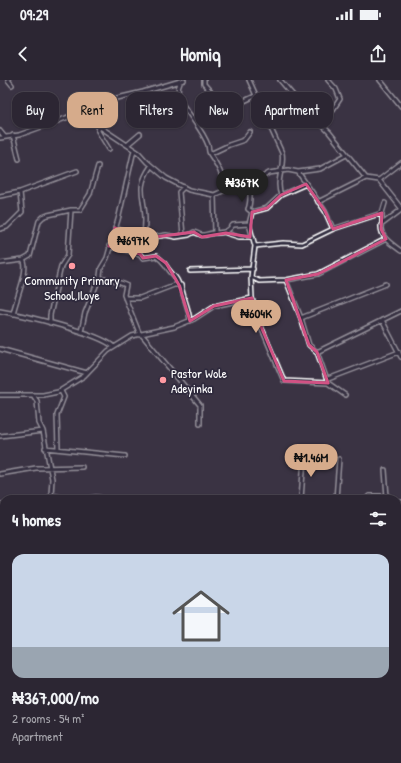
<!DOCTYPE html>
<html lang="en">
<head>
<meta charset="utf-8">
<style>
	body { margin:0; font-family:"Patrick Hand",sans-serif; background:#342e3b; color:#f1f3f6; height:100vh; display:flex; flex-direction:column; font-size:15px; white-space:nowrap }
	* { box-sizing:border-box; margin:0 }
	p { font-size:13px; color:#a6a5ac }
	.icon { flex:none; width:22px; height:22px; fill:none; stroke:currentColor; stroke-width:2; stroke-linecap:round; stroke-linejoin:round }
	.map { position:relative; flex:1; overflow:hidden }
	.sheet { position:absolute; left:0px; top:415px; width:401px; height:268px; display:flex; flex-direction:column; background:#2c2633; border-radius:12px 12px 0 0; box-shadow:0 1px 3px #0004,0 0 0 1px #48434e }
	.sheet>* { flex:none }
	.banner { position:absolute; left:12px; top:12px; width:377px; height:36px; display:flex; gap:8px }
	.price { position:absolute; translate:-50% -34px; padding:0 9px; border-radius:14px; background:#d6ab8b; color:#111; font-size:13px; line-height:26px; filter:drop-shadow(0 1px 2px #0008) }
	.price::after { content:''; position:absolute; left:50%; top:24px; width:12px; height:9px; margin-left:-6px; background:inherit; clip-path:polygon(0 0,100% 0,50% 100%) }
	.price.active { background:#222; color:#fff }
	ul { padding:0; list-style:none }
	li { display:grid; align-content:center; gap:8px; height:212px; padding:0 12px }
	li span { display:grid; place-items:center; height:124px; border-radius:12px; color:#555 }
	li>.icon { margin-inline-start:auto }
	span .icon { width:72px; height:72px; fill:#fffc; stroke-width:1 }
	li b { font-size:17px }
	h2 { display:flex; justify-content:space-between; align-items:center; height:48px; padding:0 12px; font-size:17px }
	.tag { padding:0 14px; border-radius:12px; background:#2c2633; box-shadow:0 1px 3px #0004,0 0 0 1px #48434e; font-size:14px; line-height:36px }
	.tag.active { background:#d6ab8b; color:#111 }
	.status { display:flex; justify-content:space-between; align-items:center; height:28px; padding:0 20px; background:#2c2633; direction:ltr }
	.status svg { height:11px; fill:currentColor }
	header { display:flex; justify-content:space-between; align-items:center; height:52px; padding:0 12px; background:#2c2633; font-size:18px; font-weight:800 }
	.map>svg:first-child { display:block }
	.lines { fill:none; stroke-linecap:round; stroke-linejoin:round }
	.street-casing { stroke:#fff; stroke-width:6 }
	.street { stroke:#2f2a3d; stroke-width:3 }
	.marked { fill:none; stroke:#d15284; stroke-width:3; stroke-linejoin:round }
	.poi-dot { fill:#ff9aa2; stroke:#2f2a3d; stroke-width:1.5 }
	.labels { text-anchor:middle; stroke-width:3.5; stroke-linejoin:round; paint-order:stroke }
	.poi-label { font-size:13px; fill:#fff; stroke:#2f2a3d }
</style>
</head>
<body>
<div class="status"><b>09:29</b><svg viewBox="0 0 49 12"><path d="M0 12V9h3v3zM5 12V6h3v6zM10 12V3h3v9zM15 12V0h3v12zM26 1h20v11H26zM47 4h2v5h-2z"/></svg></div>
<header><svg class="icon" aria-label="back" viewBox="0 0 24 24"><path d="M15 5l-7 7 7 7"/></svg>Homiq<svg class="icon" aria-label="share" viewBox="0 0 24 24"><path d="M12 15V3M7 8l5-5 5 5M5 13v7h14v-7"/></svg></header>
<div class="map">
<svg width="401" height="683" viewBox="0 0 401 683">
	<rect width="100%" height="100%" fill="#3b3344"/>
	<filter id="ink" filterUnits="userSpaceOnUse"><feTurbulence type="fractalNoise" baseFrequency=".025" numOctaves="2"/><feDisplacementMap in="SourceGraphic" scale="8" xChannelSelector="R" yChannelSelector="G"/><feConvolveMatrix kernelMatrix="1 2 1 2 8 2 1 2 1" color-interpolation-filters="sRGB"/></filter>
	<g filter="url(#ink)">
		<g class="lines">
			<defs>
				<path id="street" d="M8,0L12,5
					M204,0V4L226,29
					M249,0L282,73C285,87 275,101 281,115
					M280,0L297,20L329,52L366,98
					M380,0L401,26
					M180,3C173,18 187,29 194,41C199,48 205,57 208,65C209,68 208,71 210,74C218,86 224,96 224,111
					M79,33L139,73L147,82L166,98L189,110L214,115L241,103H252L269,93L288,90L298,92L325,131L333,149
					M194,39L212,36L255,16
					M319,42L326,40L340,19L336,9L328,0
					M99,46L98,51L109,69
					M0,51L4,56
					M13,55L19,79
					M0,58L19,55L66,38L100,22L143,12L184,0
					M127,65L140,54
					M134,70L119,136L107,178L101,188L100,196L102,199C106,198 121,203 126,205L124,215L140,255
					M210,74L229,65L244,60L250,52
					M298,92L320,89L346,75
					M379,100L401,128
					M252,103C248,111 252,120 248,129L252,132L267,128L281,115L306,104
					M214,115L215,153
					M0,116L20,112L77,91
					M318,122L366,98L379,100L401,83
					M401,130L381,145C380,158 392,164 401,171
					M382,143V133L385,123
					M249,144L252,132
					M115,148L147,158L166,155L176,157L189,155L194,152C206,157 201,155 213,153C223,152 226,154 233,145L249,144L255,166L251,197L252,218L260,244L284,301L328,303
					M0,149L7,147L22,132L20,112
					M226,153L239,157H253
					M183,155L179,112L184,107
					M145,158C144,151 145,146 145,139C145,116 135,109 151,86
					M109,166L140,174L143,178L156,176C165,182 163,182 169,190C173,196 177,196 179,205H181C183,218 189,228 190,241
					M255,166L283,163L302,164L333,149L382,133
					M0,183L23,180L30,176L39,141L43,137L48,135L71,130
					M190,191L253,189
					M251,197L259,201L286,200L318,194L386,159
					M286,200L301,238L386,204
					M125,218H140L174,205H179
					M0,231C23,235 99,253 114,267
					M13,234C15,221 30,189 23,180
					M301,238L309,265L317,272L328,303L345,315
					M382,240L401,277
					M50,243V235L61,186L68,175L71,130H80L90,114L98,86
					M81,252L85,233L100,196
					M142,255L200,325V344
					M0,269L87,293
					M317,272L401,231
					M328,299L399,272
					M0,315H43L58,312L84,296L108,271L132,256L174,247L194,239L214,226L252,218
					M33,315L37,321L39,343L43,351L52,399L51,415L48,419
					M0,356L43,351
					M45,368L125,376
					M58,368L57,335L64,317L61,311
					M385,390L387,417L390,419
					M0,394L36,388L82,387
					M51,415L69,419
					M86,419L96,417L108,419
					M301,419L304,378
					M336,419L339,379
					M366,419L369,416H388
					M397,422H401
					M0,424H4
					M397,437L401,441
					M0,469H4
					M397,473L401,472
					M397,511L401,509
					M0,542H4
					M0,578L4,580
					M397,582L401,581
					M0,611H4
					M397,616L401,615
					M397,649H401
					M0,667L4,683
					M65,679L66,683
					M83,679L84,683
					M126,679V683
					M151,679V683
					M183,679V683
					M246,679V683
					M290,679L293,683
					M28,683L29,679
					M206,683L207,679
					M362,683V679"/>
			</defs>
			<use href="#street" class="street-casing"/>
			<use href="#street" class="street"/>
		</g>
	</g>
	<path d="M0 0H401V683H0ZM306,104L325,131L333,149L382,133L381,149L386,159L318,194L286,200L309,265L317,272L328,303L284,301L260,244L252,218L214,226L190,241L179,205L166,183L156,176L143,178L140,174L109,166L115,148L147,158L194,152L202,157L226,153L250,157L252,132L267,128L281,115Z" fill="#3b3344" fill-opacity=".55" fill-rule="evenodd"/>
	<path class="marked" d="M306,104L325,131L333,149L382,133L381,149L386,159L318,194L286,200L309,265L317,272L328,303L284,301L260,244L252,218L214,226L190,241L179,205L166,183L156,176L143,178L140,174L109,166L115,148L147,158L194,152L202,157L226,153L250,157L252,132L267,128L281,115Z"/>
	<g class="poi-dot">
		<circle cx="72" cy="186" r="4"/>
		<circle cx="163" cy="300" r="4"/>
	</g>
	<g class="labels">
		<g class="poi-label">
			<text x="72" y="205">Community Primary<tspan x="72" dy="15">School,Iloye</tspan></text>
			<text x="171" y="298" text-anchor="start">Pastor Wole<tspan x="171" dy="15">Adeyinka</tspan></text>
		</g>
	</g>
</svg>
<b class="price active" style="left:242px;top:123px">₦367K</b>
<b class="price" style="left:133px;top:181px">₦697K</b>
<b class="price" style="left:256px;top:254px">₦604K</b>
<b class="price" style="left:311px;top:398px">₦1.46M</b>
<div class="banner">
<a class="tag">Buy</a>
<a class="tag active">Rent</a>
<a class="tag">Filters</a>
<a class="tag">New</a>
<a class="tag">Apartment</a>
</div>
<section class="sheet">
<h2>4 homes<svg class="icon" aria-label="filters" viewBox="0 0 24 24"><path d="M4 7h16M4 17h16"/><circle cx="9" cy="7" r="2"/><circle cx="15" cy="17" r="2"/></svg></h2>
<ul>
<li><span style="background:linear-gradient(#c9d6e8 75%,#9aa5b1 0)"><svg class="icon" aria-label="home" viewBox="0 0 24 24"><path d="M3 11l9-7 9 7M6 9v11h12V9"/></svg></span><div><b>₦367,000/mo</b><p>2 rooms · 54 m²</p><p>Apartment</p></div></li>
</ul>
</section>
</div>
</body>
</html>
